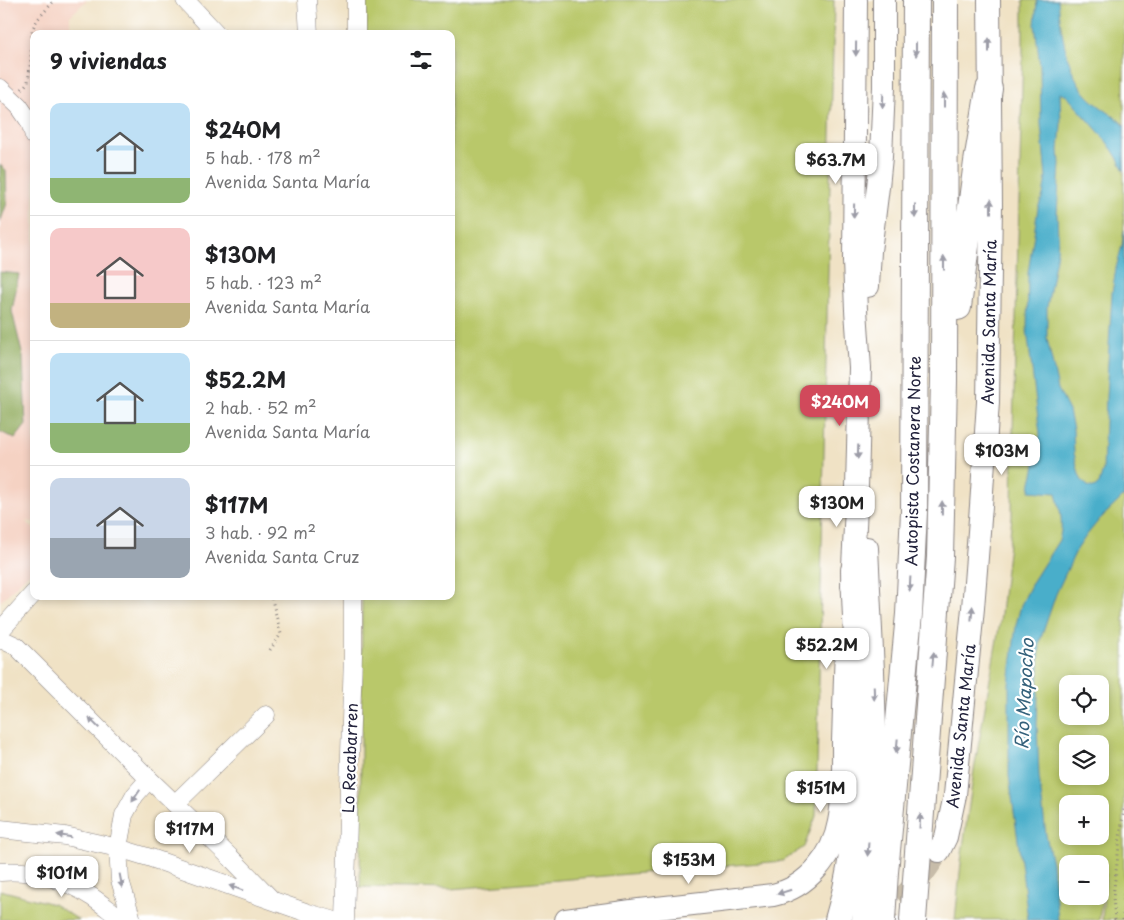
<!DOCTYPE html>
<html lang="es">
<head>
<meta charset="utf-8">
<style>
	body { margin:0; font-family:"Playpen Sans",sans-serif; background:#f6f6f6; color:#202124; height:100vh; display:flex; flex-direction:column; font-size:19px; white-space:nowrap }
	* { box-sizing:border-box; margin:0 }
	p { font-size:16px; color:#757577 }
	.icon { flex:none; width:28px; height:28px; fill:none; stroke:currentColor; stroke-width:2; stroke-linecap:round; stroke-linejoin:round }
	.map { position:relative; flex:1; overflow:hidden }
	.sheet { position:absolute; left:30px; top:30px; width:425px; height:570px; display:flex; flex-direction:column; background:#fff; border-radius:10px; box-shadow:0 2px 8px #0003 }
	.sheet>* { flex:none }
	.fabs { position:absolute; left:1059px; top:675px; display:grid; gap:10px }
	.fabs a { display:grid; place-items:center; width:50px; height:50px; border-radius:10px; background:#fff; box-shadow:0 2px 8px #0003; font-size:25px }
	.price { position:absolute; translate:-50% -42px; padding:0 11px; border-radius:10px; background:#fff; color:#222; font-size:16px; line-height:32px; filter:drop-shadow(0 1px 2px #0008) }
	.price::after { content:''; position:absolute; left:50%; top:30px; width:15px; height:11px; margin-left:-8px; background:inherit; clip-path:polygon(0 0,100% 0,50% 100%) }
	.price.selected { background:#d1495b; color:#fff }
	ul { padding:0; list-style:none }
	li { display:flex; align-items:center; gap:15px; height:125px; padding:0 20px }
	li+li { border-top:1px solid #e0e0e0 }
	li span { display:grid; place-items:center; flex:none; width:140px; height:100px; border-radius:10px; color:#555 }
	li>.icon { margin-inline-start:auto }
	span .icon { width:60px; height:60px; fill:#fffc; stroke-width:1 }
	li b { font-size:21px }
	h2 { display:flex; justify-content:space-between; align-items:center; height:60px; padding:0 20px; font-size:21px }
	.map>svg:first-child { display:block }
	.built { fill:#f5d2c3 }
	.green { fill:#b9c86b; stroke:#6e7553; fill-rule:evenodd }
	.forest { fill:#92ac5f; stroke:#5a674d }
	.water { fill:#4aaeca; stroke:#366882 }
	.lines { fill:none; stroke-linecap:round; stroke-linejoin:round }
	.major-tunnel { stroke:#c7bca9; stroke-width:22; stroke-dasharray:22 11; stroke-linecap:butt }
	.minor-casing { stroke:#898280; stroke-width:19 }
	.major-casing { stroke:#898280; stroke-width:24 }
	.highway-casing { stroke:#898280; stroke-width:28 }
	.path { stroke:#898280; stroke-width:3; stroke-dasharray:1 4; stroke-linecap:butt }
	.minor { stroke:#fff; stroke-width:18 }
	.major { stroke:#fff; stroke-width:22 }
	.highway { stroke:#fff; stroke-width:26 }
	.oneway { fill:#9c9ca7 }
	.labels { text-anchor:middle; stroke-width:4.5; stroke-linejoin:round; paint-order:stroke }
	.street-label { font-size:16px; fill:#22223b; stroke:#fff }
	.water-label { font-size:18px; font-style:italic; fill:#34617b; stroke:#fff }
</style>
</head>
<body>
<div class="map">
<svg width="1124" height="920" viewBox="0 0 1124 920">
	<rect width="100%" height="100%" fill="#fff"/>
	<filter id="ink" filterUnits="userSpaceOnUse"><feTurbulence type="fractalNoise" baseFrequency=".02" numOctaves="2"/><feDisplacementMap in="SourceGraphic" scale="10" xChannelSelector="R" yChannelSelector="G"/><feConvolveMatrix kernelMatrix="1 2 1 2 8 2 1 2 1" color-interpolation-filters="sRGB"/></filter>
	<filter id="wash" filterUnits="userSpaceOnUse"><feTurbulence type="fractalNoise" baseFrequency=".0096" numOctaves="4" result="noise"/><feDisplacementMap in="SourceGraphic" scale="20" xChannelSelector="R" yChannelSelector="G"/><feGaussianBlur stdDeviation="1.12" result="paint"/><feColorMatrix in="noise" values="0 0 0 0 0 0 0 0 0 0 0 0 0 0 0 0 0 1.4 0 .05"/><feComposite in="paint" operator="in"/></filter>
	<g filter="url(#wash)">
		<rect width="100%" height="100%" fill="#f0e2c5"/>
		<path class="built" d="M0,0H87L70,16V34H34V522L25,521L34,529V568L0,602Z"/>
		<path class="green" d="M366,0H834L816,816L804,847L783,861L451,889L360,887L362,596H451V34H366Z
			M1023,0H1124V920H1102L1106,874L1099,920H955L962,854L974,770L1000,622L1012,517L1013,432L1023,48ZM1068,684H1100V716H1068ZM1068,744H1100V776H1068ZM1068,804H1100V836H1068ZM1068,864H1100V896H1068Z
			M0,890L53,904L79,920H0Z"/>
		<path class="forest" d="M0,165L6,170L7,203L0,223Z
			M0,272L19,274L12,311L23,357L26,425L15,439L3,433H0Z"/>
		<path class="water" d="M1037,0H1058C1061,30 1066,73 1088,96C1098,107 1113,114 1124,125V171C1112,142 1087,120 1067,96L1060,93L1061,125L1059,150L1060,164L1057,214L1058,238L1057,252L1047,307V338L1058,389L1069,411L1073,429L1074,453L1079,474L1082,481L1088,486L1094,488L1099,484L1103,470L1106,397L1112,293L1116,268L1122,246L1124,230V492L1123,497L1099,520L1086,536L1076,551L1056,594L1040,641L1037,724L1039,776L1046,835L1052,863L1058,920H1028L1021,862L1009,776V684L1016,625L1021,605L1033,581L1059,540C1064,524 1060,509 1056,493L1030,491L1031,482L1034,470L1040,434L1027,330L1028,273L1038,208L1043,195L1046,177L1041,124L1040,66L1035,25Z"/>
	</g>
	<g filter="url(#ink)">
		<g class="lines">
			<path class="major-tunnel" d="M873,920C901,904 922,878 939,851"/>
			<defs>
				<path id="minor" d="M185,0L217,34
					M307,0L309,34
					M356,0V34
					M0,88L19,106L30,122L34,136
					M0,631L34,593
					M0,640H3L16,646L149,779L231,858L272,900
					M175,804L266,715
					M0,829L65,836L118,848L151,858L308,913L332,920
					M0,872C32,869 65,879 92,897C102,904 112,912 123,920
					M132,920L120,880L118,848L124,815L135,795L149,779
					M345,920L353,655V596"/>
				<path id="major" d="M868,286L870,251L878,187L881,157L884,87V0
					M852,586L857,487L860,368L856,310L854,261L856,0
					M939,851L946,837L955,795L973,608L981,506L988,402L991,205L989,0
					M566,920L639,910L773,895C808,887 833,856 839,822C844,796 843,768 843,741C844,709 845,677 846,645
					M863,920L873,787L875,730L873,671L867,548"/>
				<path id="highway" d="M958,307L977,162L989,89
					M838,920C871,808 858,685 854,570
					M882,920L885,872L909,614L914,512L916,0
					M913,920L940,557L944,381L945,0"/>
			</defs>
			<use href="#minor" class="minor-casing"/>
			<use href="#major" class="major-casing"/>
			<use href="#highway" class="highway-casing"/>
			<path class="path" d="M22,89L28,82L31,59L32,30L37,20L55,0
				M270,650L281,634L271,596
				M1115,920L1113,897L1121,829L1124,809
				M1123,920L1124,892"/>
			<use href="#minor" class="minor"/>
			<use href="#major" class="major"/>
			<use href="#highway" class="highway"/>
		</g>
		<defs><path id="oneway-solid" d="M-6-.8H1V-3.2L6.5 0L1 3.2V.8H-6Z" transform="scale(1.25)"/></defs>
		<g class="oneway">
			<use href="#oneway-solid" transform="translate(989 45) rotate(-90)"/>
			<use href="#oneway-solid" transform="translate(856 49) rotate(91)"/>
			<use href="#oneway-solid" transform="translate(916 49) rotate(90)"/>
			<use href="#oneway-solid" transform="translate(944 100) rotate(-90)"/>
			<use href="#oneway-solid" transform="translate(883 101) rotate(92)"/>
			<use href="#oneway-solid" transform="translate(991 206) rotate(-90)"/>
			<use href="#oneway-solid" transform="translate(854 211) rotate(91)"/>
			<use href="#oneway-solid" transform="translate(915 211) rotate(90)"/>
			<use href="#oneway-solid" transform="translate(944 263) rotate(-90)"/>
			<use href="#oneway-solid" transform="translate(858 452) rotate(92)"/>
			<use href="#oneway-solid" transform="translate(942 508) rotate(-89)"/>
			<use href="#oneway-solid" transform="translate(910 584) rotate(93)"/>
			<use href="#oneway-solid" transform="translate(972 613) rotate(-85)"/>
			<use href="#oneway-solid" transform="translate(933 659) rotate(-85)"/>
			<use href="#oneway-solid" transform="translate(874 693) rotate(88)"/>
			<use href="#oneway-solid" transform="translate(94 723) rotate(-135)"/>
			<use href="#oneway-solid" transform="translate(897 746) rotate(95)"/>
			<use href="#oneway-solid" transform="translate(136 796) rotate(124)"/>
			<use href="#oneway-solid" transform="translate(920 821) rotate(-86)"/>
			<use href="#oneway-solid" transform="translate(64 836) rotate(-170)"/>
			<use href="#oneway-solid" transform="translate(868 849) rotate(94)"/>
			<use href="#oneway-solid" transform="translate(121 881) rotate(79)"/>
			<use href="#oneway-solid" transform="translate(236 888) rotate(-161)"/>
			<use href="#oneway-solid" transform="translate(784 892) rotate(162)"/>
		</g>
	</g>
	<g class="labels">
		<g class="street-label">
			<text transform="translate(989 322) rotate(-89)" y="6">Avenida Santa María</text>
			<text transform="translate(913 461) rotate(-89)" y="6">Autopista Costanera Norte</text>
			<text transform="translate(961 726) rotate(-84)" y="6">Avenida Santa María</text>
			<text transform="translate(350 758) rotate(-88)" y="6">Lo Recabarren</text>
		</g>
		<g class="water-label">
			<text transform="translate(1025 694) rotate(-87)" y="6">Río Mapocho</text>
		</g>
	</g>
</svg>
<div class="fabs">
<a><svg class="icon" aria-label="locate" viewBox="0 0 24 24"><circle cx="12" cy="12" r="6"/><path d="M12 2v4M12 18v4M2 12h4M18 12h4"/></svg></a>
<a><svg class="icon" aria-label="layers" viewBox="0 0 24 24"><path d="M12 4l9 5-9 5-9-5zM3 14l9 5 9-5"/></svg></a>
<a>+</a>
<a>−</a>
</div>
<b class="price" style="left:836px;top:185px">$63.7M</b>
<b class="price selected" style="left:840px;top:427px">$240M</b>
<b class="price" style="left:1002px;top:476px">$103M</b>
<b class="price" style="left:837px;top:528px">$130M</b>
<b class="price" style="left:827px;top:670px">$52.2M</b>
<b class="price" style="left:821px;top:813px">$151M</b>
<b class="price" style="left:190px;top:854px">$117M</b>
<b class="price" style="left:689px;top:885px">$153M</b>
<b class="price" style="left:62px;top:898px">$101M</b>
<section class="sheet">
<h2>9 viviendas<svg class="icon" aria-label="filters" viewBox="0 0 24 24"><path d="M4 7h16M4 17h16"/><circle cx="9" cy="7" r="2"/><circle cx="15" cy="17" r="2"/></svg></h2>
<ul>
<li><span style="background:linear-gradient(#bfe0f5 75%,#8fb573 0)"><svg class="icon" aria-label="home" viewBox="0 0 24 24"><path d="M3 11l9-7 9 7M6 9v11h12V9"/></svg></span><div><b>$240M</b><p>5 hab. · 178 m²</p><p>Avenida Santa María</p></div></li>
<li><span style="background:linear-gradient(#f6c9c9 75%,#c2b280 0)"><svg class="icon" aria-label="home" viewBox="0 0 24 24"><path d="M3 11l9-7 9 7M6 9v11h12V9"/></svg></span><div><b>$130M</b><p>5 hab. · 123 m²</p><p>Avenida Santa María</p></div></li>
<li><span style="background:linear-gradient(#bfe0f5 70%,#8fb573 0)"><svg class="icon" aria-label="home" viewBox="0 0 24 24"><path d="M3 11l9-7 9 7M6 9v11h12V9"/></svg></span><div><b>$52.2M</b><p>2 hab. · 52 m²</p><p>Avenida Santa María</p></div></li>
<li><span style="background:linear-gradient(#c9d6e8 60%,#9aa5b1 0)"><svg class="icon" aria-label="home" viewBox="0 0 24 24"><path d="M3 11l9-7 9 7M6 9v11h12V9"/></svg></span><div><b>$117M</b><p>3 hab. · 92 m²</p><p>Avenida Santa Cruz</p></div></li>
</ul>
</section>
</div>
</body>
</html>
